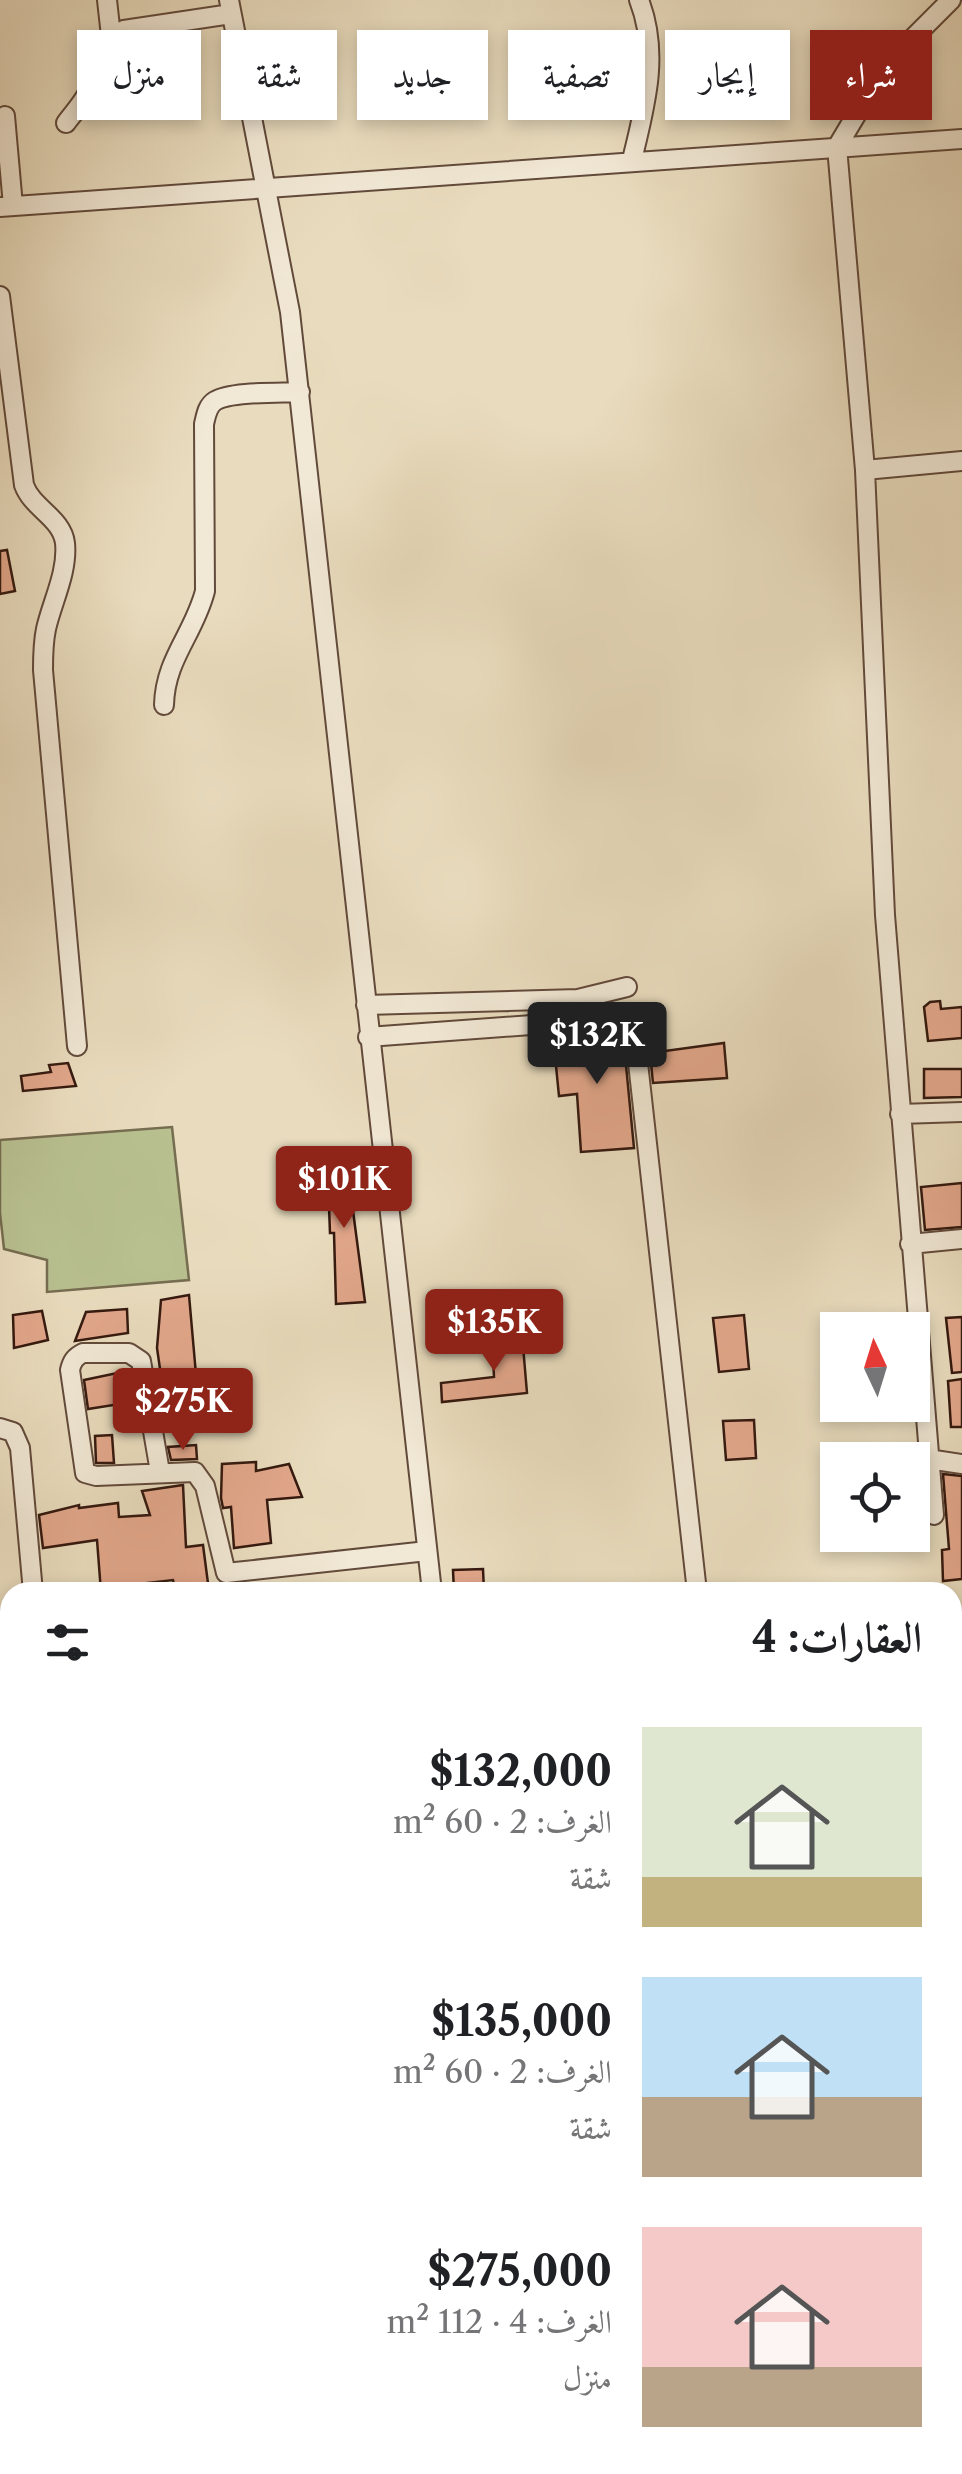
<!DOCTYPE html>
<html lang="ar">
<head>
<meta charset="utf-8">
<style>
	body { margin:0; font-family:"Libre Caslon Text",Amiri,serif; background:#f6f6f6; color:#202124; direction:rtl; height:100vh; display:flex; flex-direction:column; font-size:38px; white-space:nowrap }
	* { box-sizing:border-box; margin:0 }
	p { font-size:32px; color:#757577 }
	.icon { flex:none; width:55px; height:55px; fill:none; stroke:currentColor; stroke-width:2; stroke-linecap:round; stroke-linejoin:round }
	.map { position:relative; flex:1; overflow:hidden; direction:ltr }
	.side { position:absolute; left:0px; top:1582px; width:962px; height:892px; display:flex; flex-direction:column; background:#fff; border-radius:30px 30px 0 0; box-shadow:0 5px 15px #0003; direction:rtl }
	.side>* { flex:none }
	.guide { position:absolute; left:30px; top:30px; width:902px; height:90px; direction:rtl; display:flex; gap:20px }
	.needle { width:65px; rotate:356deg }
	.fabs { position:absolute; left:820px; top:1312px; display:grid; gap:20px }
	.fabs a { display:grid; place-items:center; width:110px; height:110px; border-radius:0px; background:#fff; box-shadow:0 5px 15px #0003; font-size:50px }
	.price { position:absolute; translate:-50% -85px; padding:0 22px; border-radius:10px; background:#8f2418; color:#fff; font-size:32px; line-height:65px; filter:drop-shadow(0 2px 5px #0008) }
	.price::after { content:''; position:absolute; left:50%; top:60px; width:30px; height:22px; margin-left:-15px; background:inherit; clip-path:polygon(0 0,100% 0,50% 100%) }
	.price.current { background:#222; color:#fff }
	ul { padding:0; list-style:none }
	li { display:flex; align-items:center; gap:30px; height:250px; padding:0 40px }
	li span { display:grid; place-items:center; flex:none; width:280px; height:200px; border-radius:0px; color:#555 }
	li>.icon { margin-inline-start:auto }
	span .icon { width:120px; height:120px; fill:#fffc; stroke-width:1 }
	li b { font-size:42px }
	h2 { display:flex; justify-content:space-between; align-items:center; height:120px; padding:0 40px; font-size:42px }
	.tag { padding:0 35px; border-radius:0px; background:#fff; box-shadow:0 5px 15px #0003; font-size:35px; line-height:90px }
	.tag.current { background:#8f2418; color:#fff }
	.map>svg:first-child { display:block }
	.green { fill:#b8c090; stroke:#766c50; stroke-width:2.5 }
	.building { fill:#e2a78b; stroke:#35190f; stroke-width:2.5 }
	.lines { fill:none; stroke-linecap:round; stroke-linejoin:round }
	.minor-casing { stroke:#624a3b; stroke-width:22 }
	.minor { stroke:#f1e8d5; stroke-width:18 }
</style>
</head>
<body>
<div class="map">
<svg width="962" height="2474" viewBox="0 0 962 2474">
	<rect width="100%" height="100%" fill="#e9dcbe"/>
	<filter id="stains"><feTurbulence type="fractalNoise" baseFrequency=".002" numOctaves="4"/><feColorMatrix values="0 0 0 0 .2 0 0 0 0 .09 0 0 0 0 .02 0 0 0 .5 -.17"/></filter>
	<radialGradient id="worn" r=".72"><stop offset=".6" stop-color="#630" stop-opacity="0"/><stop offset="1" stop-color="#630" stop-opacity=".3"/></radialGradient>
	<path class="green" d="M172,1127L189,1280L47,1292V1260L4,1249L0,1213V1140Z"/>
	<path class="building" d="M7,550L15,591L0,594V551Z
		M940,1001L941,1009L962,1007V1038L928,1041L924,1007L930,1002Z
		M627,1027L629,1045L625,1055L634,1148L581,1152L577,1094L559,1096L553,1036L613,1031Z
		M724,1043L727,1078L653,1083L650,1053Z
		M68,1063L76,1086L23,1091L21,1076L51,1072L49,1065Z
		M924,1069H962V1097L924,1098Z
		M345,1150L365,1302L336,1304L334,1233H330L328,1179L323,1153Z
		M962,1183V1227L925,1230L921,1187Z
		M189,1295L197,1386L163,1390L157,1348L161,1300Z
		M127,1309L128,1333L75,1341L86,1312Z
		M42,1311L48,1340L14,1348L13,1315Z
		M744,1315L749,1369L719,1372L713,1318Z
		M962,1317V1372L952,1373L946,1318Z
		M522,1334L527,1393L442,1402L441,1383L494,1377L492,1338Z
		M122,1372L120,1404L88,1409L84,1380Z
		M962,1379V1427H951L948,1381Z
		M754,1420L756,1458L726,1460L723,1421Z
		M112,1435L114,1463H96L95,1436Z
		M196,1445L197,1459L171,1460L168,1447Z
		M256,1462V1471L289,1464L302,1497L267,1500L271,1543L234,1548L231,1507L223,1508L221,1498L222,1464Z
		M943,1474L962,1476V1579L943,1581L942,1550L949,1549Z
		M183,1485L186,1547L203,1545L209,1591L175,1589L173,1580L129,1585V1590L101,1592L97,1540L43,1548L39,1515L79,1505V1508L118,1503L119,1517L150,1515L142,1491Z
		M483,1569L484,1591L454,1592L453,1570Z"/>
	<g class="lines">
		<defs>
			<path id="minor" d="M107,0L111,36
				M229,0L290,312L432,1592
				M5,116L13,206
				M66,123C74,112 84,102 89,90C101,62 91,45 124,30L231,14
				M632,160C645,106 660,54 639,0
				M0,207L962,139
				M0,296L24,485C32,508 62,518 65,543C68,572 52,602 46,629C43,643 43,656 43,670L77,1046
				M865,470L962,461
				M164,705C165,659 194,634 205,591L204,424C206,416 207,406 215,401C231,391 280,393 300,392
				M366,1005L578,999L627,987
				M368,1037L612,1019
				M637,1054L697,1592
				M900,1114L962,1112
				M910,1244L962,1239
				M0,1428L13,1432L20,1448L33,1592
				M928,1459L962,1464
				M160,1472L141,1361L129,1353H83C75,1357 72,1361 70,1370L85,1473L96,1476L195,1472L205,1486L226,1573L427,1551
				M934,1515L885,915L865,470L837,147L871,90L903,48L951,0
				M0,2027L10,2026
				M0,2156L10,2155
				M0,2187L10,2329
				M20,2465V2474
				M527,2465L528,2474
				M789,2474L792,2465"/>
		</defs>
		<use href="#minor" class="minor-casing"/>
		<use href="#minor" class="minor"/>
	</g>
	<rect width="100%" height="100%" filter="url(#stains)"/>
	<rect width="100%" height="100%" fill="url(#worn)"/>
</svg>
<div class="fabs">
<a><svg class="needle" viewBox="-14 -14 28 28"><path d="M0-13l5 13h-10z" fill="#e53935"/><path d="M0 13l5-13h-10z" fill="#757577"/></svg></a>
<a><svg class="icon" aria-label="locate" viewBox="0 0 24 24"><circle cx="12" cy="12" r="6"/><path d="M12 2v4M12 18v4M2 12h4M18 12h4"/></svg></a>
</div>
<b class="price current" style="left:597px;top:1087px">$132K</b>
<b class="price" style="left:344px;top:1231px">$101K</b>
<b class="price" style="left:494px;top:1374px">$135K</b>
<b class="price" style="left:183px;top:1453px">$275K</b>
<div class="guide">
<a class="tag current">شراء</a>
<a class="tag">إيجار</a>
<a class="tag">تصفية</a>
<a class="tag">جديد</a>
<a class="tag">شقة</a>
<a class="tag">منزل</a>
</div>
<section class="side">
<h2>العقارات: 4<svg class="icon" aria-label="filters" viewBox="0 0 24 24"><path d="M4 7h16M4 17h16"/><circle cx="9" cy="7" r="2"/><circle cx="15" cy="17" r="2"/></svg></h2>
<ul>
<li><span style="background:linear-gradient(#dfe7d0 75%,#c2b280 0)"><svg class="icon" aria-label="home" viewBox="0 0 24 24"><path d="M3 11l9-7 9 7M6 9v11h12V9"/></svg></span><div><b>$132,000</b><p>الغرف: 2 · 60 m²</p><p>شقة</p></div></li>
<li><span style="background:linear-gradient(#bfe0f5 60%,#b9a48a 0)"><svg class="icon" aria-label="home" viewBox="0 0 24 24"><path d="M3 11l9-7 9 7M6 9v11h12V9"/></svg></span><div><b>$135,000</b><p>الغرف: 2 · 60 m²</p><p>شقة</p></div></li>
<li><span style="background:linear-gradient(#f6c9c9 70%,#b9a48a 0)"><svg class="icon" aria-label="home" viewBox="0 0 24 24"><path d="M3 11l9-7 9 7M6 9v11h12V9"/></svg></span><div><b>$275,000</b><p>الغرف: 4 · 112 m²</p><p>منزل</p></div></li>
</ul>
</section>
</div>
</body>
</html>
